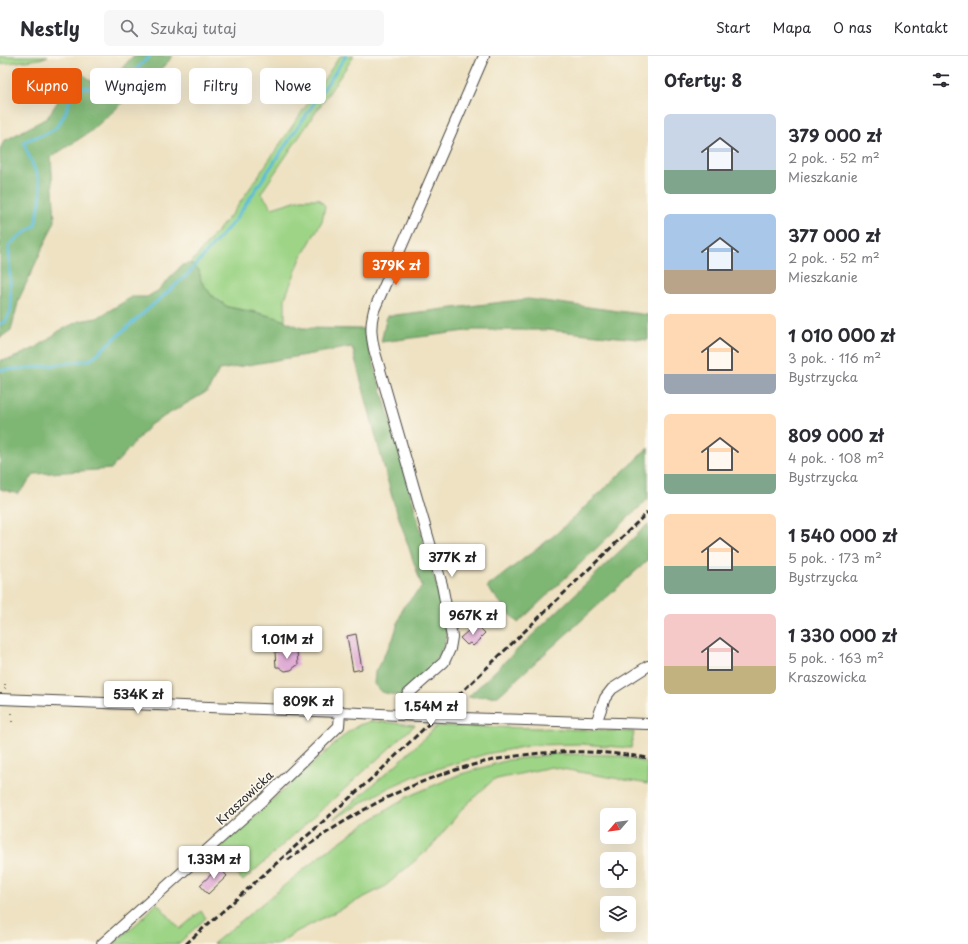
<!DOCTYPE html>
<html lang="pl">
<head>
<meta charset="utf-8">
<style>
	body { margin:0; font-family:"Playpen Sans",sans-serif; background:#f7f7f7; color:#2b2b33; height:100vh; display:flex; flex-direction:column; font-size:15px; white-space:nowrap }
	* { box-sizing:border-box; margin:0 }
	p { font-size:13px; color:#7c7c81 }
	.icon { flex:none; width:22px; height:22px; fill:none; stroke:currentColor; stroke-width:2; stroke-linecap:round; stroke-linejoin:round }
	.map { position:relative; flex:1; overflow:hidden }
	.side { display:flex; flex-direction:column; background:#fff; width:320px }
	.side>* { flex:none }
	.hud { position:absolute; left:12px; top:12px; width:380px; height:36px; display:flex; gap:8px }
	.needle { width:26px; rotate:242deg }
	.tools { position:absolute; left:600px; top:752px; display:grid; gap:8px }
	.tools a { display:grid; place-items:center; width:36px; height:36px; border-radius:6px; background:#fff; box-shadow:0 4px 16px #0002; font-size:20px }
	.price { position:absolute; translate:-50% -34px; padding:0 9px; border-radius:4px; background:#fff; color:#222; font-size:13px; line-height:26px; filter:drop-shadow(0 1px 2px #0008) }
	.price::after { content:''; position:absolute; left:50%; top:24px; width:12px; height:9px; margin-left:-6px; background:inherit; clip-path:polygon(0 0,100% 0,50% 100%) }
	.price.on { background:#ea580c; color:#fff }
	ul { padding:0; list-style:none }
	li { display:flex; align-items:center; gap:12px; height:100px; padding:0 16px }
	li span { display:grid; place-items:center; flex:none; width:112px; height:80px; border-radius:6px; color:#555 }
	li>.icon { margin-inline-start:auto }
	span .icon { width:48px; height:48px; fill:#fffc; stroke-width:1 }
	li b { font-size:17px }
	h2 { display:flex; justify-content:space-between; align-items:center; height:48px; padding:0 16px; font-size:17px }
	.tag { padding:0 14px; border-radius:6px; background:#fff; box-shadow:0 4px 16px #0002; font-size:14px; line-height:36px }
	.tag.on { background:#ea580c; color:#fff }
	header { display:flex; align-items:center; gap:24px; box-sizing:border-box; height:56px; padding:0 20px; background:#fff; border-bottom:1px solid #e1e1e2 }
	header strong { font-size:19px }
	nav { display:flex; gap:22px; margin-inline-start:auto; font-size:14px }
	.search { width:280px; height:36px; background:#f7f7f7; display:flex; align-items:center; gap:10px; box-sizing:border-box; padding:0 14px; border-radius:6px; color:#7c7c81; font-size:15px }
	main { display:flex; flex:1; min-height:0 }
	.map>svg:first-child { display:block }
	.green { fill:#9dd486; stroke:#648058 }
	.forest { fill:#7eb673; stroke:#54704f }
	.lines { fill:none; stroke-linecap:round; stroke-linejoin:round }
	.stream { stroke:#5bbcd9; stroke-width:3 }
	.building { fill:#e0add5 }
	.minor-casing { stroke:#484642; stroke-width:12 }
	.path { stroke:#484642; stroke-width:1.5; stroke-dasharray:1 3; stroke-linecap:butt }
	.minor { stroke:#fff; stroke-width:10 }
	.rail { stroke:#2b2b2b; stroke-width:3; stroke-dasharray:6 3; stroke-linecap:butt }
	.minor-bridge-casing { stroke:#484642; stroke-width:12; stroke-linecap:butt }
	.minor-bridge { stroke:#fff; stroke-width:10 }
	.labels { text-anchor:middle; stroke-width:3.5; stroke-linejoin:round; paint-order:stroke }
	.street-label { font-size:12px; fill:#2b2b2b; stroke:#fbf7ec }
</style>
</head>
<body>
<header>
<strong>Nestly</strong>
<div class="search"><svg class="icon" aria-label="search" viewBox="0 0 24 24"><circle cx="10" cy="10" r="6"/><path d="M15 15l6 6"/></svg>Szukaj tutaj</div>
<nav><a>Start</a><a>Mapa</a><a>O nas</a><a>Kontakt</a></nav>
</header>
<main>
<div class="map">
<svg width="648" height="888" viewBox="0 0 648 888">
	<rect width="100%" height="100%" fill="#fbf7ec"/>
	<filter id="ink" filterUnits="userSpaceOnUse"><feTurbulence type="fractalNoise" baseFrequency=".025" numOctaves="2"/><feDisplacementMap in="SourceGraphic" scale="8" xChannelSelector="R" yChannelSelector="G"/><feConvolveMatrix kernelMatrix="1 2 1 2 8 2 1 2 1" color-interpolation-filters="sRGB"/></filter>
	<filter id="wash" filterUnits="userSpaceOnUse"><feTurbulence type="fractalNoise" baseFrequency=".012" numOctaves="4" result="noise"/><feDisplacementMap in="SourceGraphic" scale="16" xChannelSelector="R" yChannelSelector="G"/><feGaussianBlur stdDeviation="0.9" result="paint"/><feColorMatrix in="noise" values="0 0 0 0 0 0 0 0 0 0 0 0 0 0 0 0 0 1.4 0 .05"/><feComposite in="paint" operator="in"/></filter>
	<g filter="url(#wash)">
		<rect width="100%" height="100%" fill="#eee2c3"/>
		<path class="green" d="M0,0H48L40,3L0,8Z
			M340,0H354L261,137L272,152L301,143H319L325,150L322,165L301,202L285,242V265L256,256L228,251L212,240L201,225L199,214L191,207L235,154Z
			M372,665L415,669L243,825L216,795L348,676L359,669Z
			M437,670L540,672L634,676L631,692L581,688L533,689L486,698L417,719L388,732L334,763L399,706Z
			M555,698L615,699L648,707V728L551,711L493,724L464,751L430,792L384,831L294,877L278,888H213L319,801L363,769L409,740L458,719L508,704Z
			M157,847L180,873L201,855L206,862L178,888H113L144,861Z"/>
		<path class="forest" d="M133,0H173L166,8L90,76L51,101L55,165L19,243L11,274L0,282V93L4,85L47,62L78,14L102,34Z
			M191,207L199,214L201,225L212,240L228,251L275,261L302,272L368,273L365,280C388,353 408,428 428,502C434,524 449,559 446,581C441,607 419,624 400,640L381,636L374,628L375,616L393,583L403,551L422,531L392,441L352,291L219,314L208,335L151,368L111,413L35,418L18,438L0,433V304L11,303L37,291L59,275L79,265L97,262L132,241H147L159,234L182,209Z
			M528,243L648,259V284L547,274H474L381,286L387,260Z
			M648,392V443L518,567L487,531L556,478Z
			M648,468V504L498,640L468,641Z"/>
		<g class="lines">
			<path class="stream" d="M0,268L6,265L11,254L9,189L17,182L35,170C37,159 41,146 41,136C40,118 28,103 24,86C31,81 40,81 48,77C64,69 67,50 74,34L86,31L106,35L113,32L122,27L150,0
				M0,314L31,312L90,304L187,219L235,164L346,0"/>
		</g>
		<g id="blocks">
			<path class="building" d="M476,568L485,577L480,582L481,583L473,590L470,587L467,589L460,582Z
				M356,578L362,613L353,615L347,580Z
				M297,594L298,609L296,610L291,614L285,615L279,611H276L275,596Z
				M219,811L227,820L208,838L200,829Z"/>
		</g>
	</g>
	<g filter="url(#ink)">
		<use href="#blocks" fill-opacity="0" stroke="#484642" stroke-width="1"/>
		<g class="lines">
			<defs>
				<path id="minor" d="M0,643L340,656L400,659L403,647L408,638L444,606L450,593L452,581L442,529L374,293C371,278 370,270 374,254L484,0
					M462,662L648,668
					M596,667L605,642L612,633L648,610
					M102,888L264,743L339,670L340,656"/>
			</defs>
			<use href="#minor" class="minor-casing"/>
			<path class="path" d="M5,633V625
				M12,666V654"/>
			<use href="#minor" class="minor"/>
			<path class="rail" d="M288,804C398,721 510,679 648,702
				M206,870L381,714L648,456
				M186,888L210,866"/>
			<defs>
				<path id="minor-bridge" d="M400,659L462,662"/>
			</defs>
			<use href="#minor-bridge" class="minor-bridge-casing"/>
			<use href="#minor-bridge" class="minor-bridge"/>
		</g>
	</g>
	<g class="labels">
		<g class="street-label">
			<text transform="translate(245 742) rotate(-43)" y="4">Kraszowicka</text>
		</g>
	</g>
</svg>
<div class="tools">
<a><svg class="needle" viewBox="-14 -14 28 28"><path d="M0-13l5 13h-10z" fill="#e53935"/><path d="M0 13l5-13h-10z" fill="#7c7c81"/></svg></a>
<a><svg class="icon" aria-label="locate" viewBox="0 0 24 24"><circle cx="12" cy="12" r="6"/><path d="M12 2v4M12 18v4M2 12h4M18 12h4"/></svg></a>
<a><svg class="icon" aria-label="layers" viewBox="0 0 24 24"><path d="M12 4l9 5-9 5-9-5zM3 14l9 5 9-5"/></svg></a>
</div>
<b class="price on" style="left:396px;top:230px">379K zł</b>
<b class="price" style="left:452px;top:522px">377K zł</b>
<b class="price" style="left:473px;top:580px">967K zł</b>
<b class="price" style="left:287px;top:604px">1.01M zł</b>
<b class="price" style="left:138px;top:659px">534K zł</b>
<b class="price" style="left:308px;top:666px">809K zł</b>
<b class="price" style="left:431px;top:671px">1.54M zł</b>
<b class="price" style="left:214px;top:824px">1.33M zł</b>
<div class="hud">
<a class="tag on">Kupno</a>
<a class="tag">Wynajem</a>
<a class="tag">Filtry</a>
<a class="tag">Nowe</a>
</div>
</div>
<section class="side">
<h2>Oferty: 8<svg class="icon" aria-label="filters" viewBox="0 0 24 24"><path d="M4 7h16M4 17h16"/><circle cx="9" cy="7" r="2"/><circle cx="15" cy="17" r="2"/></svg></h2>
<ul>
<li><span style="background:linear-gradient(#c9d6e8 70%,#7fa58c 0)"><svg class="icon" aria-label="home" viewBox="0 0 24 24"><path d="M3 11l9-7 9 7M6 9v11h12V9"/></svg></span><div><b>379 000 zł</b><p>2 pok. · 52 m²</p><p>Mieszkanie</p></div></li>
<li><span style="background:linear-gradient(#a9c7e8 70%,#b9a48a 0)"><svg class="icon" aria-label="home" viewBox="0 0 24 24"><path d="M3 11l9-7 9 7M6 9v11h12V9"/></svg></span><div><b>377 000 zł</b><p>2 pok. · 52 m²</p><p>Mieszkanie</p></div></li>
<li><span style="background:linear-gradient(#ffd9b3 75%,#9aa5b1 0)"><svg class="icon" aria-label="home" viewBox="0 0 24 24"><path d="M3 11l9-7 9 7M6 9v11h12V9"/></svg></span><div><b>1 010 000 zł</b><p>3 pok. · 116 m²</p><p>Bystrzycka</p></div></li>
<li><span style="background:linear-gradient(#ffd9b3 75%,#7fa58c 0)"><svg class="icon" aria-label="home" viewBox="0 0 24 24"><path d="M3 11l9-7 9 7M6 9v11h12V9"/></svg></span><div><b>809 000 zł</b><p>4 pok. · 108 m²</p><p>Bystrzycka</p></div></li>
<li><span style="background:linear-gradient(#ffd9b3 65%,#7fa58c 0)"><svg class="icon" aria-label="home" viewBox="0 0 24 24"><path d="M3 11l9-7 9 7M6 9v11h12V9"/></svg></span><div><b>1 540 000 zł</b><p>5 pok. · 173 m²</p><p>Bystrzycka</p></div></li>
<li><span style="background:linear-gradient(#f6c9c9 65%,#c2b280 0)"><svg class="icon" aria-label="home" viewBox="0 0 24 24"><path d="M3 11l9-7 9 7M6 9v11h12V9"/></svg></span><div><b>1 330 000 zł</b><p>5 pok. · 163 m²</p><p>Kraszowicka</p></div></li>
</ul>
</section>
</main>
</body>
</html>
